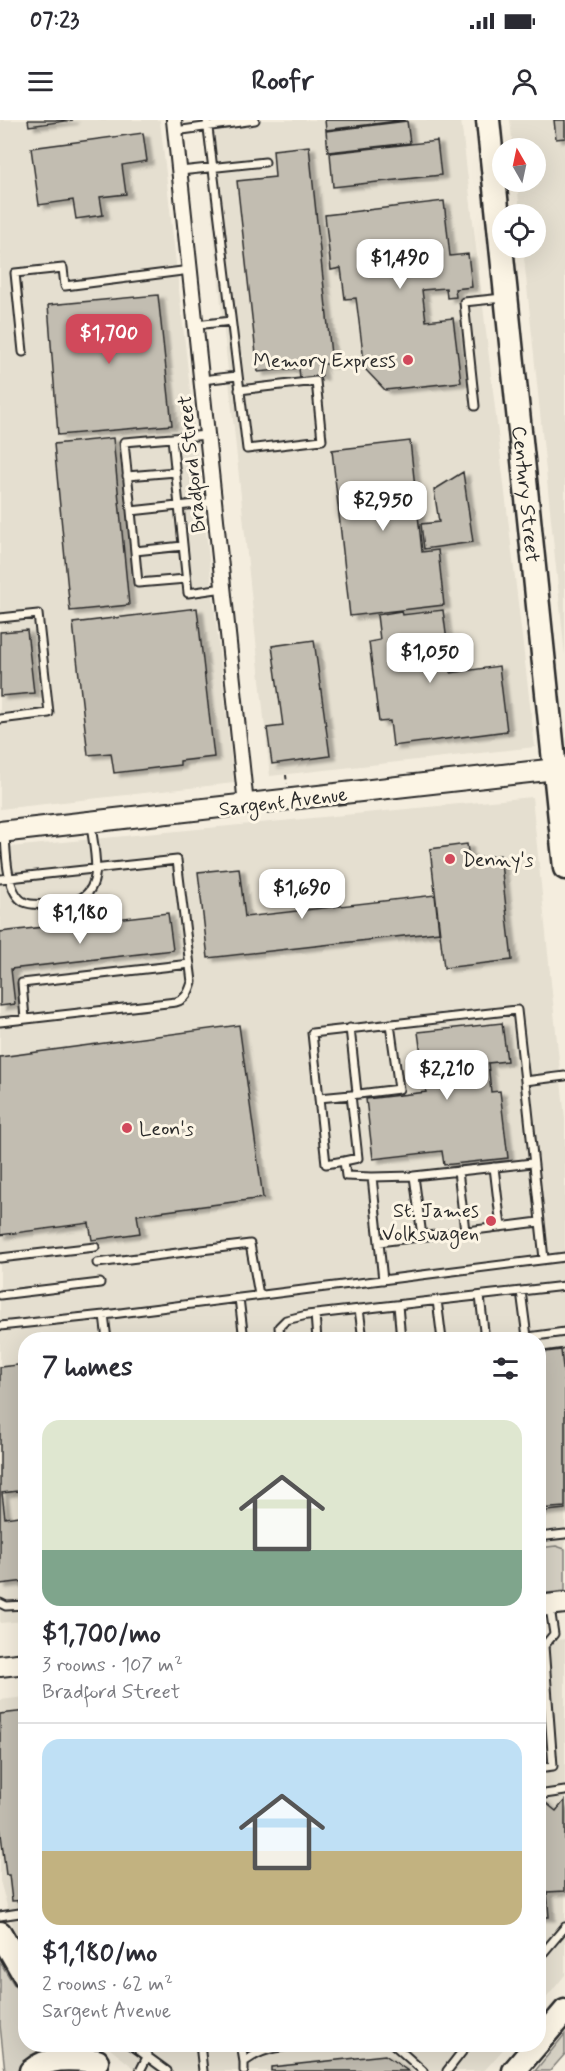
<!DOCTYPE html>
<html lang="en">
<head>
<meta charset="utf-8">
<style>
	body { margin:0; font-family:Mynerve,sans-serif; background:#f7f7f7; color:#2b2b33; height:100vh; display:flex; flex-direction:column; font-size:22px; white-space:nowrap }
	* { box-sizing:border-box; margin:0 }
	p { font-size:20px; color:#7c7c81 }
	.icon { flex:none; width:33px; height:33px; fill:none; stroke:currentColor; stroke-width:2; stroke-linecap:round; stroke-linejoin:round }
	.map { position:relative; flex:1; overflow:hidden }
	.sheet { position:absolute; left:18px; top:1212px; width:528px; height:720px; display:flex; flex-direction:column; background:#fff; border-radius:24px; box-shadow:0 6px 24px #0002 }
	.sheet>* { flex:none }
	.needle { width:39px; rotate:351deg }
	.buttons { position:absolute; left:492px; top:18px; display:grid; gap:12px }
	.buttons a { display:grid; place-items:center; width:54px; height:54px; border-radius:50%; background:#fff; box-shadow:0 6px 24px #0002; font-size:30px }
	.price { position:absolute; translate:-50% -51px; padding:0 14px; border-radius:12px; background:#fff; color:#222; font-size:20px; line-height:39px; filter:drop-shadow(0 2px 3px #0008) }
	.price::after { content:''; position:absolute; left:50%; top:36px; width:18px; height:14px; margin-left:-9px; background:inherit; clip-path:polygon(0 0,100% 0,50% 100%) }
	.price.on { background:#d1495b; color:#fff }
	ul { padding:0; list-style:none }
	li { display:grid; align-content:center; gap:12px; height:318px; padding:0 24px }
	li+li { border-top:2px solid #e1e1e2 }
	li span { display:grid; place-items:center; height:186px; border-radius:18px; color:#555 }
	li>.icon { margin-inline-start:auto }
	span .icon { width:108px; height:108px; fill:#fffc; stroke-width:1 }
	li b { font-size:26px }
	h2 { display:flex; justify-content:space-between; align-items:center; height:72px; padding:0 24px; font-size:26px }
	.status { display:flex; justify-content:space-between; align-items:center; height:42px; padding:0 30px; background:#fff; direction:ltr }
	.status svg { height:16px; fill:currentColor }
	header { display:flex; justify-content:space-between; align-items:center; height:78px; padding:0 24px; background:#fff; font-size:27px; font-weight:800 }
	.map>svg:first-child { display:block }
	.built { fill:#e5dfd0 }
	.green { fill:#d6d1c4; stroke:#807e78; stroke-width:1.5 }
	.building { fill:#c2bdb1; stroke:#2b2b2b; stroke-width:1.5; filter:url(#shadow) }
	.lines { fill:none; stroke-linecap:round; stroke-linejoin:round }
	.service-casing { stroke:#2b2b2b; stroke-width:11 }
	.minor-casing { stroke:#2b2b2b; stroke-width:18 }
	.secondary-casing { stroke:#2b2b2b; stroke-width:24 }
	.primary-casing { stroke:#2b2b2b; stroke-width:27 }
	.path { stroke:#2b2b2b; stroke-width:2; stroke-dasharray:4.5 4.5; stroke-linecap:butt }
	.service { stroke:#fcf5e5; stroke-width:7 }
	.minor { stroke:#fcf5e5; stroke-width:14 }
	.secondary { stroke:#fcf5e5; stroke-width:20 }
	.primary { stroke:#fcf5e5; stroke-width:22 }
	.poi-dot { fill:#d1495b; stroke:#fcf5e5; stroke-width:2 }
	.labels { text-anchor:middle; stroke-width:6; stroke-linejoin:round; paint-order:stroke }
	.poi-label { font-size:20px; fill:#2b2b2b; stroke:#fcf5e5; text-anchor:end }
	.street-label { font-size:20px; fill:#2b2b2b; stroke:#fcf5e5 }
</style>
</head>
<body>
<div class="status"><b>07:23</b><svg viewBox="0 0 49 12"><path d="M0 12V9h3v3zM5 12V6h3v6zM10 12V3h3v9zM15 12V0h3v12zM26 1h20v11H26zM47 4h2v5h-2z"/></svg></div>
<header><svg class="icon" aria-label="menu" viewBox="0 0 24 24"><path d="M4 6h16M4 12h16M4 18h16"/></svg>Roofr<svg class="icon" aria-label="person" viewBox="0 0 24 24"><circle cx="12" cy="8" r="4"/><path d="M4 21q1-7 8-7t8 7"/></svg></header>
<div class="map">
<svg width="565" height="1951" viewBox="0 0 565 1951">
	<defs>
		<filter id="shadow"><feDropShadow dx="6" dy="3.5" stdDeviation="1.5" flood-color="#0004"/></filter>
	</defs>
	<rect width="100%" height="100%" fill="#f4edde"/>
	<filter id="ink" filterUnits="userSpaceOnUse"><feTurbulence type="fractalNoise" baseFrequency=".0167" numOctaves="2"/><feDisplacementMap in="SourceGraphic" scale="12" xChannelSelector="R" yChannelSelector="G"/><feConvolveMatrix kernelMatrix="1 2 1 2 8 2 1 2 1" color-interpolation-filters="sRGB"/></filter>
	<g filter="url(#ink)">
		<path class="built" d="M0,0H160L234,663L0,689Z
			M202,0H461L535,627L270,656Z
			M510,0H565V535L523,128H536V94H520L517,62H536V28H513Z
			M532,677L565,999V1442L539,1445L538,1220H26L25,1501L0,1503V728Z
			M565,1519V1855L539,1887L538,1522Z
			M25,1577V1828L14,1810L0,1761V1580Z
			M105,1925H507L484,1951H138Z"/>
		<path class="green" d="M556,1426L565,1429V1471L539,1474V1428Z
			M0,1842L25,1882L26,1924L59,1925L66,1931L21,1951H5L0,1905Z
			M565,1914V1934L550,1951H535Z"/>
		<path class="building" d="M28,0H73L29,6Z
			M325,0H405L326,10Z
			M554,0H565V18L556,19Z
			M407,1L410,23L328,32L326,11Z
			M143,13L147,41L122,45L126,74L100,77L103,95L76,99L73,80L39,85L31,28Z
			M437,21L441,55L333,67L330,33Z
			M309,26L332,244H320L322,256L300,258L299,248L258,252L237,61L275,57L273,30Z
			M444,81L450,136L468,134L472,167L455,169L456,177L447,178L446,168L422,170L426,201L453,198L461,262L385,270L365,249L356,178L345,179L341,148L331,150L325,95Z
			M158,175L172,305L58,315L48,185Z
			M113,318L129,485L70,491L54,324Z
			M410,321L422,432L438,430L444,485L350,496L332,330Z
			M463,352L473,422L424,429L421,404L439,402L434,370Z
			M197,488L214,637L180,641V645L114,653L111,633L88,635L73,503Z
			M443,490L451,553L499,546L507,611L393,626L390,601L379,602L369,522L380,520L377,495L401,491L402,495Z
			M27,510L34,573L0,576V512Z
			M314,520L330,636L272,644L267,608L283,606L272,526Z
			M467,724L469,739L500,735L512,840L444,848L430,729Z
			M239,748L245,797L435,775L439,812L208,838L198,752Z
			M168,793L173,830L11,849L15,884L0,886V812Z
			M502,903L507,941L488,943L491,972L500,971L508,1038L444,1045L442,1031L373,1039L366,979L426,972L418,912Z
			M239,905L263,1078L137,1095L140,1113L92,1120L89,1103L0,1115V937Z
			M565,1228V1387L538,1389V1232Z
			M561,1230L565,1265V1389L538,1392V1233Z
			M26,1244V1370L2,1373L5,1398L26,1395V1461L0,1464V1247Z
			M26,1591V1780L12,1781L9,1755H6L0,1706V1594Z
			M541,1679L556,1691L565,1680V1771L547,1772L549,1797H538V1682Z
			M385,1935L408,1951H271V1947Z"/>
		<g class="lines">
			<defs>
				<path id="service" d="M207,0L247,329L322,320L316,261L239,270
					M175,11L255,0
					M180,51L265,42
					M196,205L231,201
					M23,232L15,153L63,148L65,166L190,150
					M202,260L237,256
					M475,286L464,182L503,178
					M207,315L172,318L188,473L224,468
					M172,318L124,322L131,391L215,382
					M127,356L176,352
					M131,391L138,463L186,459
					M135,431L183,426
					M0,498L38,494L49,593L0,599
					M5,714C6,731 6,773 24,782C31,786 44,784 52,784
					M0,759L177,740L192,862C189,872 186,879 176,882L0,902
					M67,782C71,781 77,780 81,778C105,765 93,726 91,705
					M25,899L22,863L190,844
					M350,908L357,973
					M351,975L399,969L390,904
					M319,978L351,975L358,1038L344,1041
					M494,1047L501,1107
					M458,1051L465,1111
					M414,1056L422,1116
					M372,1057L346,1056L344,1041L326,1044L312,913L517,890L525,961
					M379,1122L539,1102
					M0,1138L95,1127
					M544,1139L525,961L565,956
					M97,1143L250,1124L259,1175
					M383,1160L372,1057L414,1056L532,1043
					M521,1171L527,1217
					M0,1175L100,1163
					M480,1176L485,1220
					M239,1178L244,1220
					M437,1180L442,1220
					M398,1185L401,1220
					M359,1189L363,1220
					M315,1194L317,1220
					M104,1195L565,1137
					M0,1206L104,1195L107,1220
					M280,1220L279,1207L286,1200L307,1195L565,1166
					M506,1220L565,1212
					M538,1417L565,1414
					M0,1483L6,1486L26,1485
					M538,1527L544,1526L554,1514L550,1488
					M538,1648L553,1646L544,1526
					M538,1675L565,1671
					M0,1796L26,1792
					M538,1839L565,1807
					M130,1924L167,1951
					M200,1924L203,1951
					M241,1924L244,1942
					M393,1924L423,1951
					M140,1951L147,1937L146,1924
					M244,1951V1942C265,1926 283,1927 308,1924
					M447,1951L468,1924"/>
				<path id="minor" d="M174,0L246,685"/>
				<path id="secondary" d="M0,712L565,648
					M538,1486L565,1483
					M0,1546L26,1543"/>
				<g id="primary">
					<path id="s1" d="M488,0L565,748"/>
					<path d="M0,1813L26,1858"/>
					<path d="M538,1923L565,1891"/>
					<path d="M31,1951C50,1935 74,1939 97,1941"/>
					<path d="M514,1951L537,1924"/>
				</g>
			</defs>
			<use href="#service" class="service-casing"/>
			<use href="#minor" class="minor-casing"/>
			<use href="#secondary" class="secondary-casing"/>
			<use href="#primary" class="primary-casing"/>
			<path class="path" d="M286,655L287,664"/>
			<use href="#service" class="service"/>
			<use href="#minor" class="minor"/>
			<use href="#secondary" class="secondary"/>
			<use href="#primary" class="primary"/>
		</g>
	</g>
	<g class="poi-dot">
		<circle cx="408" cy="240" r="6"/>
		<circle cx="450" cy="739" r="6"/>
		<circle cx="127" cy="1008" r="6"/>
		<circle cx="491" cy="1101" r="6"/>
	</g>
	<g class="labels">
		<g class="poi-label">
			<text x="396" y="247">Memory Express</text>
			<text x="462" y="746" text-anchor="start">Denny's</text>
			<text x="139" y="1015" text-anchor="start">Leon's</text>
			<text x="479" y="1097">St. James<tspan x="479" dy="23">Volkswagen</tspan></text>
		</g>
		<g class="street-label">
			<text transform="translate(191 344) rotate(-96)" y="7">Bradford Street</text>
			<text dy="7" stroke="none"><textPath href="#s1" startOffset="376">Century Street</textPath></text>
			<text transform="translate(283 681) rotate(-7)" y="7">Sargent Avenue</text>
		</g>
	</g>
</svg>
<div class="buttons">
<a><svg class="needle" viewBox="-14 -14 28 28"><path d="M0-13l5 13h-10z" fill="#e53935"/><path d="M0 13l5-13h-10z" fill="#7c7c81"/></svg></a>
<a><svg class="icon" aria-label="locate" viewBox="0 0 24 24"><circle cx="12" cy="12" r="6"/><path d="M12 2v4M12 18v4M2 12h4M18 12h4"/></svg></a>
</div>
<b class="price" style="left:400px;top:170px">$1,490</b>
<b class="price on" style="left:109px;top:245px">$1,700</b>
<b class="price" style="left:383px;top:412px">$2,950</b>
<b class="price" style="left:430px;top:564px">$1,050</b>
<b class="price" style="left:302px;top:800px">$1,690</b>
<b class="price" style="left:80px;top:825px">$1,180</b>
<b class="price" style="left:447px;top:981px">$2,210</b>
<section class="sheet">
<h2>7 homes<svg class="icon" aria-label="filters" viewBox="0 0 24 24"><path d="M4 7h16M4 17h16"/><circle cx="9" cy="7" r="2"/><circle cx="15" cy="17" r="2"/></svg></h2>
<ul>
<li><span style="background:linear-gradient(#dfe7d0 70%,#7fa58c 0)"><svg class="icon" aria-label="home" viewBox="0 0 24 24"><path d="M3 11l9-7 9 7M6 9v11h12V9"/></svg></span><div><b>$1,700/mo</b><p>3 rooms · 107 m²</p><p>Bradford Street</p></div></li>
<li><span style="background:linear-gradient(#bfe0f5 60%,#c2b280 0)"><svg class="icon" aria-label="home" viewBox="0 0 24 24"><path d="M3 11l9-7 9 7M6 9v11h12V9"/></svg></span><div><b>$1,180/mo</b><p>2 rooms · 62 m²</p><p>Sargent Avenue</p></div></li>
</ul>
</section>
</div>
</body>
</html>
